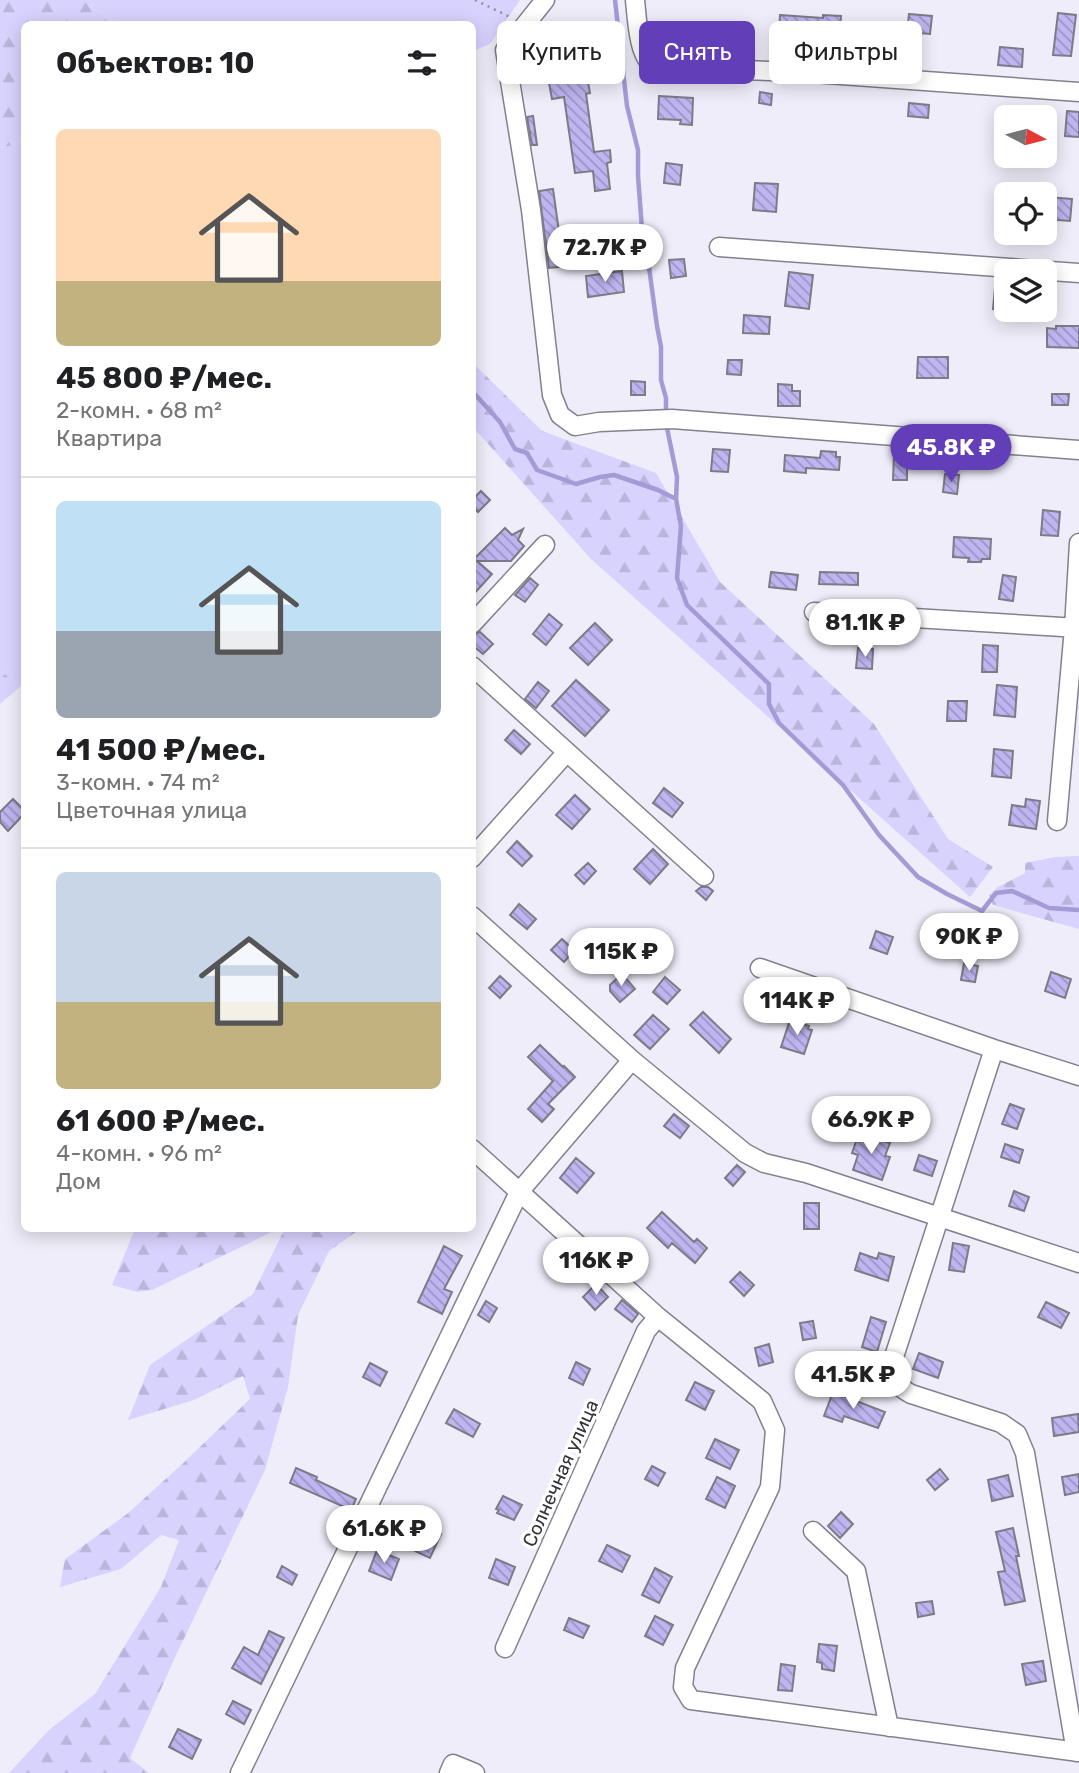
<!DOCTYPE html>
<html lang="ru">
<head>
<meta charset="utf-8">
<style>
	body { margin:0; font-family:Rubik,sans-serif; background:#f2f2f2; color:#202124; height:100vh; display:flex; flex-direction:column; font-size:26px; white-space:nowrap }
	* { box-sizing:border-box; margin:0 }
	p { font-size:23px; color:#757577 }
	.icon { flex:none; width:38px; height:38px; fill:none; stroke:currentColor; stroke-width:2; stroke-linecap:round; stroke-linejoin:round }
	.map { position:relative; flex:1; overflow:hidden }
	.side { position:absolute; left:21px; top:21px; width:455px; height:1211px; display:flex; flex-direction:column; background:#fff; border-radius:10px; box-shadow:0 4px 18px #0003 }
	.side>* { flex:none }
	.top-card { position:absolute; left:497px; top:21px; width:476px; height:63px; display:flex; gap:14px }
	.needle { width:46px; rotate:97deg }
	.tools { position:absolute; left:994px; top:105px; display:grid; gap:14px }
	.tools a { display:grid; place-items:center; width:63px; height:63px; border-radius:10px; background:#fff; box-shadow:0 4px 18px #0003; font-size:35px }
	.price { position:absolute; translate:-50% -60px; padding:0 16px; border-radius:24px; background:#fff; color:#222; font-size:23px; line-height:46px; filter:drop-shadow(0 2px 4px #0008) }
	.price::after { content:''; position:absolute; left:50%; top:42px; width:21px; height:16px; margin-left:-10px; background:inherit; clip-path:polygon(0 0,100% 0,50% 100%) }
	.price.current { background:#623fb8; color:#fff }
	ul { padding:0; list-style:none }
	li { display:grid; align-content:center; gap:14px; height:371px; padding:0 35px }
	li+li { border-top:2px solid #e0e0e0 }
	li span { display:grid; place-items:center; height:217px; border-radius:10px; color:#555 }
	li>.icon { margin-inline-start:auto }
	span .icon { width:126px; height:126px; fill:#fffc; stroke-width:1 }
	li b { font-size:30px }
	h2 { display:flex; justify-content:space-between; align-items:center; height:84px; padding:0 35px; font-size:30px }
	.tag { padding:0 24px; border-radius:10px; background:#fff; box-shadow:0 4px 18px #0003; font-size:24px; line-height:63px }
	.tag.current { background:#623fb8; color:#fff }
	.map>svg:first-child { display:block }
	.green { fill:#d8d2fe }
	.forest { fill:url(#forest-firs) }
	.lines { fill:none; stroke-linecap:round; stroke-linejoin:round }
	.stream { stroke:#a49ad5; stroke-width:4.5 }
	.building { fill:url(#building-back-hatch); stroke:#7d7b86; stroke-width:2 }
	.minor-casing { stroke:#82818c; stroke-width:21 }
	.path { stroke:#919099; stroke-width:2.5; stroke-dasharray:2 5; stroke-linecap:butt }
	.minor { stroke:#fff; stroke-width:18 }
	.labels { text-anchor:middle; stroke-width:7; stroke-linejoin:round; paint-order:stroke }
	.street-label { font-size:19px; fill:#353439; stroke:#fff }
</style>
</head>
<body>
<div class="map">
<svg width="1079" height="1773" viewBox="0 0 1079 1773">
	<defs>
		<pattern id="forest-firs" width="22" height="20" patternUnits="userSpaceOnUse" patternTransform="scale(1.75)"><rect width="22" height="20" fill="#d8d2fe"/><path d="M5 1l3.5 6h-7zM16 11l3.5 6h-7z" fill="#bab5da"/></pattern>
		<pattern id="building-back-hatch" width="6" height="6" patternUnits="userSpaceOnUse" patternTransform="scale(1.75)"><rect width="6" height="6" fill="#beb5f1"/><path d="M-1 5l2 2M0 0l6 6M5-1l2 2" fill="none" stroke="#9b94c4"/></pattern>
	</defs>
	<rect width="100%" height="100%" fill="#eeedf9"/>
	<path class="green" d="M81,0H520L490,44L473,51L472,24H119Z
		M24,142V684L21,686L0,671V148Z"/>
	<path class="forest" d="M0,0H81L119,24H24V142L0,148Z
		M473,363L542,431L656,473L720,582L874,724L948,839L993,867L970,897L591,559L473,427Z
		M0,671L21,686L0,704Z
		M1079,856V929L993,905L989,895L998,887L1025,873V863L1055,857Z
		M285,1228L360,1229L329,1251L298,1315L288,1387L265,1470L177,1653L130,1758L149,1773H9L49,1730L95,1694L161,1587L179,1540L161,1535L121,1569L60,1587L65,1559L127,1514L179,1467L250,1399L243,1376L194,1400L128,1420L150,1365L253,1294Z
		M135,1229V1228L278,1229L152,1290L137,1292L112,1285Z"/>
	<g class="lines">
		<path class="stream" d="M615,0L627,106L638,150V176L642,229L648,260L657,326L661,347V380L666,398V414
			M472,391L500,422L515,449L527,453L537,470L576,484L600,477L614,475L658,490L676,499L681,526L677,578L687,605L769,684V704L779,723L843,785L879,835L918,877L947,894L982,911L996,893L1012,891L1049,908L1079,910
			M666,423L677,477L676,499"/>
	</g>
	<path class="building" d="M1058,13L1076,15L1071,56L1053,55Z
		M909,14L932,16L930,34L907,32Z
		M780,15L823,18V15L841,16L840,30L863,32L862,42L839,41V53L821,52V41L792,39L793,35L779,34Z
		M586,23L588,43L568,46L565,25Z
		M1000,47L1023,49L1022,67L998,65Z
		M587,77L590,93L586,94L594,152L610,150L611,162L607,163L610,189L595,191L593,171L575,173L564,97L552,99L549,83Z
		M760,92L772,94L771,105L759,103Z
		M659,96L693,98L692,125L680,124L681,120L658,119Z
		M909,103L929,105L928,118L908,116Z
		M1067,111L1079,112V137L1065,136Z
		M533,116L537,145H532L527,117Z
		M666,163L682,165L680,185L664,183Z
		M755,183L778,184L776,212L753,210Z
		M553,189L562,253L567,252L568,266L549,268L539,191Z
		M1046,197L1072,199L1070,221L1045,219Z
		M684,259L686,276L671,278L669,260Z
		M622,271L624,292L588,297L586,276Z
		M789,272L813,275L809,309L785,306Z
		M995,287L1006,288V310L993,309Z
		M744,315L770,317L769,334L743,333Z
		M1056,326H1079V348L1047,347V328L1056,329Z
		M918,357H948V378H917Z
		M728,360H742L741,375L727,374Z
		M631,381L645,382V395H631Z
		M778,384L792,385V391H800V406H778Z
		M1052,394H1069L1068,405H1052Z
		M713,449L730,450L728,472L711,471Z
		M821,451L836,452V457H840L839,470L806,468V473L784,471L785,455L820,458Z
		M894,454H907V480H893Z
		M945,474L959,475L957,494L943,492Z
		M481,491L490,500L478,512L472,506V500Z
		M1043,510L1060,512L1058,536L1041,535Z
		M505,528L512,535L523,529L518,540L524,546L511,561H477L492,574L472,596V557L474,559Z
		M954,537L991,539L990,559H982L981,562H968L969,558L953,557Z
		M771,572L798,575L796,590L769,587Z
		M820,572L858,573V585L819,584Z
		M1003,575L1016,577L1013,601L999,599Z
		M530,578L538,585L525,602L515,595Z
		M549,614L562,625L546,645L533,634Z
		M595,623L612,640L588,665L570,648Z
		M480,632L493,644L483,654L472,645V635Z
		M983,645L998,646L997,672H982Z
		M858,648L873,649L872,669L856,668Z
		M576,680L609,710L585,736L552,706Z
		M538,682L549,691L536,708L525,699Z
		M997,685L1017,687L1015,717L994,715Z
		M948,701H967L966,721H947Z
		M514,730L530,744L521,754L505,740Z
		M994,749L1013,751L1011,778L992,776Z
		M664,788L683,803L672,817L653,803Z
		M575,795L590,809L572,829L556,815Z
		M13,799L24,810V814L8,831L0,822V812Z
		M1026,799L1040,801L1036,829L1009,825L1012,805L1025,807Z
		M517,841L532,856L522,866L507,852Z
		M653,849L668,864L650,884L634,869Z
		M588,863L596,871L584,884L575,875Z
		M701,887H708L713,891L706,900L696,891Z
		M519,904L536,919L527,929L510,915Z
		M876,931L893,937L887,954L870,948Z
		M562,939L574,950L564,962L551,950Z
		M964,963L978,966L975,982L961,980Z
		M1051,972L1071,979L1065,998L1045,991Z
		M622,974L635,989L620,1002L610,991V985Z
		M500,976L511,986L500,998L489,988Z
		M665,977L680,990L667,1004L653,992Z
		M703,1012L731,1039L719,1053L690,1025Z
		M653,1015L669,1029L650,1049L634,1035Z
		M790,1020L809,1026L808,1029L812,1030L804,1054L781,1047Z
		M540,1045L563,1067L564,1066L575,1077L548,1104L554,1109L542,1122L528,1109L553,1081L528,1057Z
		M1010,1104L1024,1109L1017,1129L1002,1124Z
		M674,1114L689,1126L680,1138L664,1126Z
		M826,1116L840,1123L832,1139L818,1131Z
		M859,1133L890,1143L885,1156L890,1157L882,1180L853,1170L858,1155L852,1153Z
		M1005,1144L1023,1150L1019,1163L1001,1157Z
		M919,1155L937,1161L932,1176L914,1170Z
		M576,1158L594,1173L577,1193L560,1178Z
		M737,1165L745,1172L733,1186L725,1178Z
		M1014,1191L1029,1197L1024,1211L1009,1206Z
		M804,1203H819V1229H804Z
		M662,1212L694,1242L697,1239L707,1248L695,1263L672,1243L668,1248L647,1228Z
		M953,1243L969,1246L964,1272L949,1270Z
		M444,1246L462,1256L444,1289L452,1292L442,1314L418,1302Z
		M860,1253L877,1259L879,1253L894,1257L888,1281L855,1270Z
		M740,1272L754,1285L744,1296L730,1282Z
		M596,1284L608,1297L595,1310L583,1297Z
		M622,1300L638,1314L632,1322L615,1309Z
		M486,1301L497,1308L489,1322L478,1315Z
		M1046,1302L1069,1313L1061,1328L1038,1317Z
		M871,1317L886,1322L877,1352L862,1347Z
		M813,1321L816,1338L803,1340L800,1323Z
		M769,1344L773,1362L759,1366L755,1348Z
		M919,1353L943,1362L938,1378L913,1369Z
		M576,1362L590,1369L583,1385L569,1378Z
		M370,1363L387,1372L380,1386L363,1377Z
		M695,1382L714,1391L705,1410L686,1400Z
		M833,1392L885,1412L878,1428L844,1416L842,1422L824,1416Z
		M454,1409L480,1424L473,1437L446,1423Z
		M1078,1414L1079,1432L1054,1436L1052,1418Z
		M715,1439L739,1450L730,1469L706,1458Z
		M652,1466L665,1473L658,1486L645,1479Z
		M296,1468L317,1477L316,1480L356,1499L351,1510L290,1483Z
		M940,1469L948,1479L935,1490L927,1480Z
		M1079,1474V1492L1065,1495L1062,1477Z
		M1008,1475L1013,1496L992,1501L988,1480Z
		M717,1477L735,1486L725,1508L706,1499Z
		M503,1496L522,1505L514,1520L497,1513L499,1510L496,1509Z
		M841,1512L853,1524L840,1538L828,1526Z
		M425,1527L441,1534L430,1558L415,1551Z
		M1013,1528L1019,1556H1016L1025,1601L1005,1605L998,1572L1005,1571L996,1532Z
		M607,1545L630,1556L622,1572L599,1561Z
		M377,1550L399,1559L391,1580L369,1571Z
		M496,1559L515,1567L508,1585L489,1578Z
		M282,1566L297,1575L292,1585L277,1577Z
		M655,1568L672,1577L659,1603L642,1595Z
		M932,1601L934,1614L918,1617L916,1603Z
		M655,1616L673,1625L663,1645L645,1636Z
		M569,1618L589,1626L583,1638L564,1630Z
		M269,1631L284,1638L261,1684L232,1668L244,1647L258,1655Z
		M819,1644L837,1646L834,1671L822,1669V1663L817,1662Z
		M1043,1661L1046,1681L1026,1685L1022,1664Z
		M781,1664L795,1666L792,1691L778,1690Z
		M233,1701L251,1710L244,1724L226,1714Z
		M178,1729L201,1740L192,1759L169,1747Z"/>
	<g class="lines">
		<defs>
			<path id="minor" d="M545,0L505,50L531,210L552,395L560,415L575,426L599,422L672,419L1079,450
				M635,0C637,18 638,58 655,67L799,72L1079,92
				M719,247L1079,273
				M814,612L1079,628
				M472,624L545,545
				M472,666L704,876
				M1057,821L1074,628L1079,543
				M472,858L567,752
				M472,916L632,1060L745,1153L764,1163L806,1173L1079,1263
				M760,968L994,1049L1079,1076
				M994,1049L892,1363C893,1380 896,1386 911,1394L1001,1423L1017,1434L1025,1453L1076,1752
				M472,1149L658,1317L762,1401L775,1430L770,1487L685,1668L683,1687L691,1700L1079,1752
				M813,1531L856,1571L889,1727
				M505,1648L646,1331L658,1317
				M240,1773L519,1192L632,1060
				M449,1773L453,1764L475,1773"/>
		</defs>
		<use href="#minor" class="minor-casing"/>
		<path class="path" d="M475,0L510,17"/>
		<use href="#minor" class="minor"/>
	</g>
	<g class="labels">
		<g class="street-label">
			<text transform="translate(560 1473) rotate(-66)" y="7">Солнечная улица</text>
		</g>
	</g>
</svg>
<div class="tools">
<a><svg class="needle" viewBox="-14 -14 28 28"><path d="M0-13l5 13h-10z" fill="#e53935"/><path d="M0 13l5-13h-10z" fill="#757577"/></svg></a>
<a><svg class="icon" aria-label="locate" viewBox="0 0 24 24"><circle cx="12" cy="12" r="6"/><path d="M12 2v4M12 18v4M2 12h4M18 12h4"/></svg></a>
<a><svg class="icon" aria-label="layers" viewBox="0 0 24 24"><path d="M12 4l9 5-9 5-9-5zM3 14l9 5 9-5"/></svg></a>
</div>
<b class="price" style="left:605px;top:284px">72.7K ₽</b>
<b class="price current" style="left:951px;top:484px">45.8K ₽</b>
<b class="price" style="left:865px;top:659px">81.1K ₽</b>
<b class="price" style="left:969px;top:973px">90K ₽</b>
<b class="price" style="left:621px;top:988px">115K ₽</b>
<b class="price" style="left:797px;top:1037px">114K ₽</b>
<b class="price" style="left:871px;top:1156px">66.9K ₽</b>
<b class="price" style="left:596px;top:1297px">116K ₽</b>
<b class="price" style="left:853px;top:1411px">41.5K ₽</b>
<b class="price" style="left:384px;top:1565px">61.6K ₽</b>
<div class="top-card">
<a class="tag">Купить</a>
<a class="tag current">Снять</a>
<a class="tag">Фильтры</a>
</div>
<section class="side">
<h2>Объектов: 10<svg class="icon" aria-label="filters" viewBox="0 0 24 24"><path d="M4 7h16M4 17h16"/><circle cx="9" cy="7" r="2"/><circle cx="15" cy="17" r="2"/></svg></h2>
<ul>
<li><span style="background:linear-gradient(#ffd9b3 70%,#c2b280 0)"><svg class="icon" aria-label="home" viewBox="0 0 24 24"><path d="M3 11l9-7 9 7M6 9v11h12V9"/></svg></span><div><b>45 800 ₽/мес.</b><p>2-комн. · 68 m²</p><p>Квартира</p></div></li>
<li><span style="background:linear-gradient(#bfe0f5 60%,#9aa5b1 0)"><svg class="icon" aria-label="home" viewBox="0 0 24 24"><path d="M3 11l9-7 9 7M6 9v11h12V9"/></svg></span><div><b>41 500 ₽/мес.</b><p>3-комн. · 74 m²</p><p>Цветочная улица</p></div></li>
<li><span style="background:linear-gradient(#c9d6e8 60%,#c2b280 0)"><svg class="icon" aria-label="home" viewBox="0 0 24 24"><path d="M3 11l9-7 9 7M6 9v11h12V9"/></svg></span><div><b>61 600 ₽/мес.</b><p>4-комн. · 96 m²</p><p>Дом</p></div></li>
</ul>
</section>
</div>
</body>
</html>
